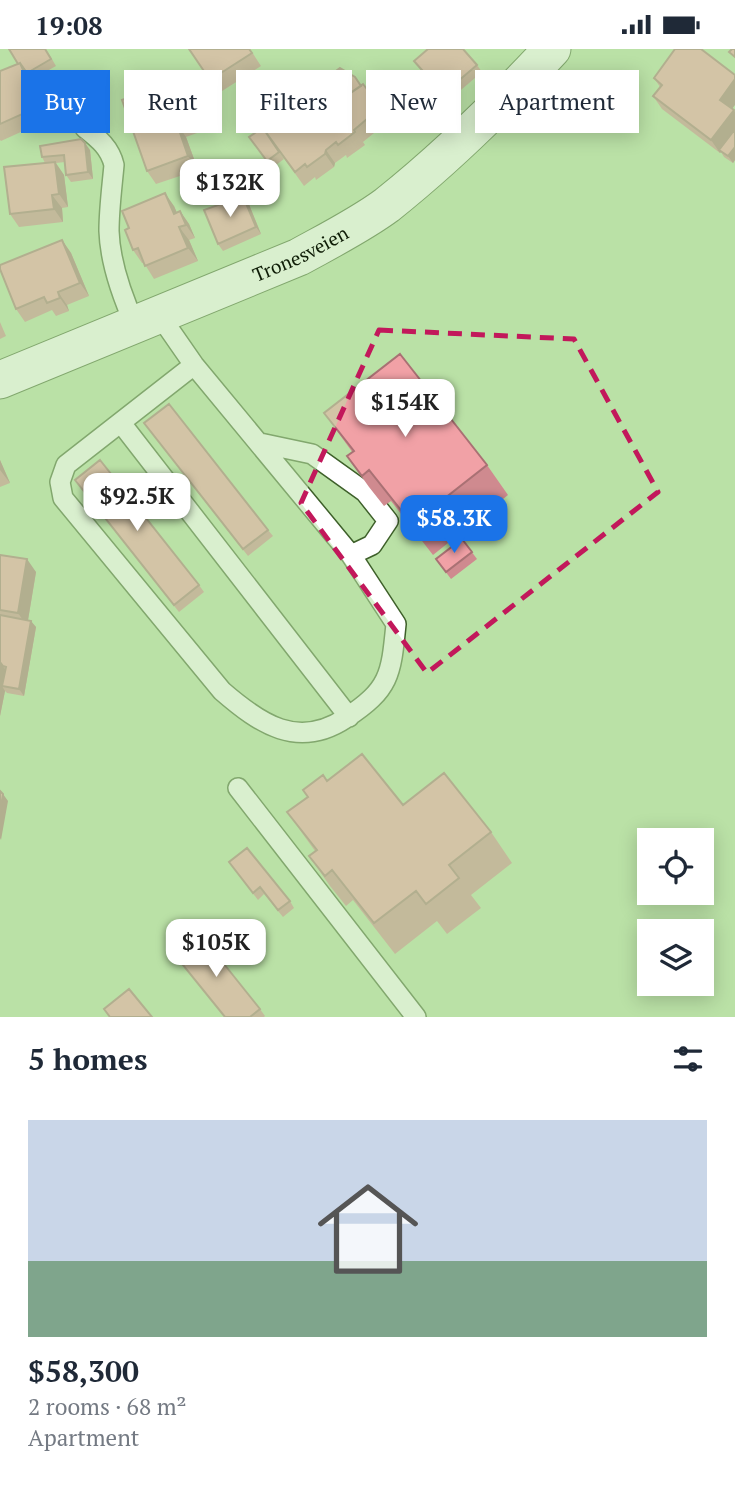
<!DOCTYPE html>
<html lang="en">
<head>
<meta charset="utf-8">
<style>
	body { margin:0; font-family:"PT Serif",serif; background:#f2f2f3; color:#1f2937; height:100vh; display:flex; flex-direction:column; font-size:26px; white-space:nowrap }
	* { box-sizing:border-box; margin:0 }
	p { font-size:23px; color:#747a83 }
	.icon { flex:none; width:38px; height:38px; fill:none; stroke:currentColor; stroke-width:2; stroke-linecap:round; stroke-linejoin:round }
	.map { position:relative; height:968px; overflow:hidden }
	.sheet { display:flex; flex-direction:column; background:#fff; flex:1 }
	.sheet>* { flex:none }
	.top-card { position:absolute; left:21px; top:21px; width:693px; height:63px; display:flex; gap:14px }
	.tools { position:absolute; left:637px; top:779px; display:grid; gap:14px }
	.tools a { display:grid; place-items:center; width:77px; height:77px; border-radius:0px; background:#fff; box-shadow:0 4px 18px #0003; font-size:35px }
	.price { position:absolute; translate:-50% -60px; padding:0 16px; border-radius:14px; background:#fff; color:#222; font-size:23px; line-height:46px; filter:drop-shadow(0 2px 4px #0008) }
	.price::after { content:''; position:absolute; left:50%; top:42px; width:21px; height:16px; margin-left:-10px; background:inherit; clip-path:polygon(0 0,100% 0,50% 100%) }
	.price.active { background:#1a73e8; color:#fff }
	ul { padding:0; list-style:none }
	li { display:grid; align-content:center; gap:14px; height:371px; padding:0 28px }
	li span { display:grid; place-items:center; height:217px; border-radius:0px; color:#555 }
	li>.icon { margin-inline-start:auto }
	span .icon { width:126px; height:126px; fill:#fffc; stroke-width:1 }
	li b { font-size:30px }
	h2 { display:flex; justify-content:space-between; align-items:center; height:84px; padding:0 28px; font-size:30px }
	.chip { padding:0 24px; border-radius:0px; background:#fff; box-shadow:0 4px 18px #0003; font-size:24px; line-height:63px }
	.chip.active { background:#1a73e8; color:#fff }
	.status { display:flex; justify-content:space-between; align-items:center; height:49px; padding:0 35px; background:#fff; direction:ltr }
	.status svg { height:19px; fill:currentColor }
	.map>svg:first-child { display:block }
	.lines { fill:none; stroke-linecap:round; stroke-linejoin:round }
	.service-casing { stroke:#3e602a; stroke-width:22 }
	.minor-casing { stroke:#3e602a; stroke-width:39 }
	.service { stroke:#fff; stroke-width:19 }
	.minor { stroke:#fff; stroke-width:37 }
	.wall { fill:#cf8a8f }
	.shaded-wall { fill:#a97174 }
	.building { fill:#f1a1a6; stroke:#a97174; stroke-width:2 }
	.marked { fill:none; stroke:#c2185b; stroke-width:5; stroke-dasharray:14 9; stroke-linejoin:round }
	.labels { text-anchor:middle; stroke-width:5; stroke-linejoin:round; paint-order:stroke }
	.street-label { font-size:19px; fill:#0e1c06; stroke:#e7fcde }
</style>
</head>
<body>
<div class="status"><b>19:08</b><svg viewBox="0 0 49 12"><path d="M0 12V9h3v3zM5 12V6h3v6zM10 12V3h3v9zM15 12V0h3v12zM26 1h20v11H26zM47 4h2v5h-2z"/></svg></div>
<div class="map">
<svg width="735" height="968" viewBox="0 0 735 968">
	<rect width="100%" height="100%" fill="#bae1a6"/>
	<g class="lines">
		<defs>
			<path id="service" d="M85,79C99,90 110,99 114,116C112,138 109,160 109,182C110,213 122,247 135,276
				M160,267L194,316L351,506L396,575C391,626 390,640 346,669C298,701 260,675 222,642L63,449L60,433L66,416L194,316
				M121,374L349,668
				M260,394L312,405L365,443L388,472L372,496L351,506
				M238,739L416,968"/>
			<g id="minor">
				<path id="s1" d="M0,331L299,208C328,192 360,176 387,156C446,109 501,55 552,0"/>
			</g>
		</defs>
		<use href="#service" class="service-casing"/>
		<use href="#minor" class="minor-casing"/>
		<use href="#service" class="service"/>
		<use href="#minor" class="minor"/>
	</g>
	<path class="wall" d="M46,0L56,17L31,31L33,36L39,33L48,47L56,67L1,92L0,91V22L18,15Z
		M189,0H250L261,17L219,44Z
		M414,12L477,16L482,23L448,52Z
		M654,29L734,61L735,63V111L733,114L724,108L721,103L720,104L662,60L653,47L660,38Z
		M363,35L390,71L363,93L365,96L347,109L346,106L335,114L334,118L316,131L315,128L304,137L276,98L284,110L272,119L249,88Z
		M122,51L210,62L219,76L186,88L198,121L156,135L147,122Z
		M90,101L93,130L71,133L66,126L65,113L56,114L64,126L68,158L62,159L63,173L19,178L10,165L45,114L42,108Z
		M248,153L261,185L223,202L218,195Z
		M174,157L177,164L180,162L189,175L195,189L189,191L198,212L154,230L144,214H142L133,201L129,179Z
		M62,191L71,204L89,247L67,256L69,262L56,267L52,261L25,273L16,260Z
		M0,273L6,287L0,290Z
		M324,364L487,416L508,446L433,506L391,452L384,457L369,438L347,407L353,404Z
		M149,381L268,481L273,487L248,507Z
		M0,411L10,434L0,438Z
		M80,438L199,536L204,543L179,563Z
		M462,490L477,510L451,530L436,510Z
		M0,506L36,523L28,571L36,578L24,647L7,644L5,642L0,667Z
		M327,732L491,783L512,814L471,846L481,859L447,885L437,872L395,905L353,851L346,857L330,837L309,807L315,802L287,763Z
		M229,813L290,852L294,859L283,868L264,845L258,851Z
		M260,960L265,967L264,968H224Z"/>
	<path class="shaded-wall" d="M20,14L31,31L39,50L30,37Z
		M735,30V56L729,64L720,51Z
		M39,33L48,47L56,67L47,54Z
		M734,61L735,63V85L719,101L721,103L720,104L711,91Z
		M177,75L186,88L198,121L188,107Z
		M85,94L90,101L93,130L88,123Z
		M735,98V111L733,114L728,107Z
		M326,101L335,114L334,118L325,105Z
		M55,113L64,126L68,158L59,145Z
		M165,144L174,157L183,178L174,165Z
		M52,146L62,159L63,173L54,160Z
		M243,147L248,153L261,185L256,178Z
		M180,162L189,175L195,189L186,176Z
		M179,178L189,191L198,212L188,199Z
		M62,191L71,204L89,247L80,234Z
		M58,243L67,256L69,262L60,249Z
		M0,411L10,434L0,421Z
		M27,510L36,523L27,577L18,564Z
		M31,572L36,578L24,647L19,640Z
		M0,613L9,626L2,637L5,642L0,667Z
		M3,745L8,752L1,791L0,789V764Z"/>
	<path class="building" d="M9,0H45L51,10L27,24L20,14L18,15Z
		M189,0H249L252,4L210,31Z
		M428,0H463L477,16L443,45L414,12Z
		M675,0H701L735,26V30L720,51L734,61L711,91L653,47L662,36L654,29Z
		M732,0H735V8L729,3Z
		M20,14L30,37L39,33L47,54L0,75V22Z
		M340,19L355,28L361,37L346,47L335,31L332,33L328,28Z
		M184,25L210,62L177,75L188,107L147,122L122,51L144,44L143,39Z
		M335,31L346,47L363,35L381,58L354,81L355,83L338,96L336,93L326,101L325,105L307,118L305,115L295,123L265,82Z
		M268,75L270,79L265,82L279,103L267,112L249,88Z
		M735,80V98L728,107L719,101Z
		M81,90L85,94L88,123L66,126L64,106L42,108L40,97Z
		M55,113L59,145L52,146L54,160L10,165L4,118Z
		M165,144L174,165L180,162L186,176L179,178L188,199L145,217L138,199L133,201L125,181L129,179L122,162Z
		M243,147L256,178L218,195L204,161Z
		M62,191L80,234L58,243L60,249L47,254L44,248L16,260L0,220V216Z
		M400,305L487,416L412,475L369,421L362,427L347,407L354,402L324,364Z
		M169,355L268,481L243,500L144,374Z
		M100,411L199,536L174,556L75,431Z
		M462,490L472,503L446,523L436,510Z
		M0,506L27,510L18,564L0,561Z
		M0,566L31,572L19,640L2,637L6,618L3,617L0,613Z
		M362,705L403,756L444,724L491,783L449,816L459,829L426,855L416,842L374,874L332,821L325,827L309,807L317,801L287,763L308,748L303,741L323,726L327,732Z
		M0,742L3,745L0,764Z
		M247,799L290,852L278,861L260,838L253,844L229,813Z
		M200,885L260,960L250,968H225L174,905Z
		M129,940L152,968H110L104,960Z"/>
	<path d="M0 0H735V968H0ZM379,281L574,290L658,443L427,624L301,454Z" fill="#bae1a6" fill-opacity=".55" fill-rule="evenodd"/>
	<path class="marked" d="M379,281L574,290L658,443L427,624L301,454Z"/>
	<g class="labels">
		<g class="street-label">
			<text dy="7" stroke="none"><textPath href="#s1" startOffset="326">Tronesveien</textPath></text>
		</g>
	</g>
</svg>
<div class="tools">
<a><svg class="icon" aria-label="locate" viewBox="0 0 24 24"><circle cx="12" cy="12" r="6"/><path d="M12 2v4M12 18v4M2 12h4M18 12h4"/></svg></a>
<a><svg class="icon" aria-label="layers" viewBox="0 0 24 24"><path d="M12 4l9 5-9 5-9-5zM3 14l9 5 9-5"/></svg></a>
</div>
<b class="price" style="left:230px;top:170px">$132K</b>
<b class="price" style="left:405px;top:390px">$154K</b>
<b class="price" style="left:137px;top:484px">$92.5K</b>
<b class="price active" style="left:454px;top:506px">$58.3K</b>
<b class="price" style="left:216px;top:930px">$105K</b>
<div class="top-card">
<a class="chip active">Buy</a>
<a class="chip">Rent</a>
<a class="chip">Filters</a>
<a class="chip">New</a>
<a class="chip">Apartment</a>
</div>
</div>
<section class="sheet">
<h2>5 homes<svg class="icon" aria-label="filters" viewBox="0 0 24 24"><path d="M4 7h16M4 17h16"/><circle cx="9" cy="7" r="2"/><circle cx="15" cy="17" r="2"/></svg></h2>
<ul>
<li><span style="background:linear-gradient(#c9d6e8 65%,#7fa58c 0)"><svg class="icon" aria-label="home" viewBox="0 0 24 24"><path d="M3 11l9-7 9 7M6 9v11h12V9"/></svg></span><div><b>$58,300</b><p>2 rooms · 68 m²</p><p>Apartment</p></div></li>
</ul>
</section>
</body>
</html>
